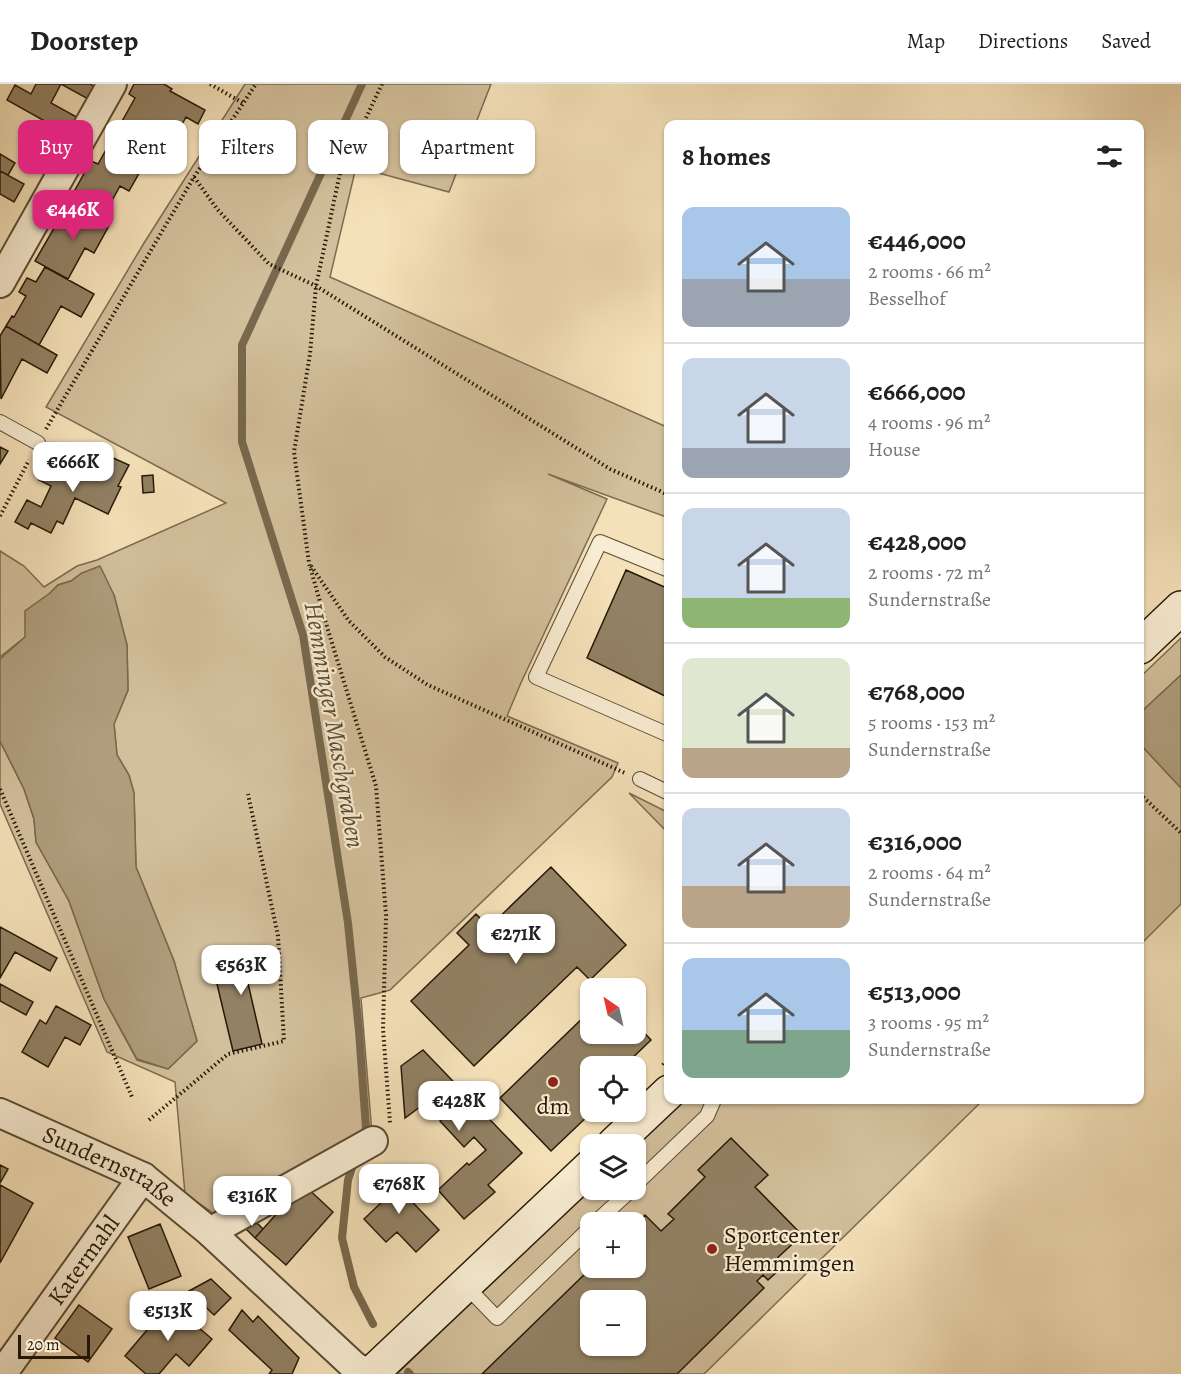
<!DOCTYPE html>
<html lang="en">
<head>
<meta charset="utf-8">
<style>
	body { margin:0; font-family:Alegreya,serif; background:#f2f2f2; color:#222; height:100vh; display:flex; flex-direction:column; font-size:22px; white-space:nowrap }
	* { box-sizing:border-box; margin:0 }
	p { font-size:20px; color:#767676 }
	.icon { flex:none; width:33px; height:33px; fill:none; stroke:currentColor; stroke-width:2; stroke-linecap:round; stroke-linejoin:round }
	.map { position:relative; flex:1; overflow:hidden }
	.sheet { position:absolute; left:664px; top:36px; width:480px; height:984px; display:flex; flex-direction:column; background:#fff; border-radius:12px; box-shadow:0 2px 4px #0004 }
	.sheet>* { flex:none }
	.hud { position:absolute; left:18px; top:36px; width:556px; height:54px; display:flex; gap:12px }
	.needle { width:39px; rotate:326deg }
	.tools { position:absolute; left:580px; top:894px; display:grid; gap:12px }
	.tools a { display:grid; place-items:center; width:66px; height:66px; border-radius:12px; background:#fff; box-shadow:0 2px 4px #0004; font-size:30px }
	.scale { position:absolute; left:18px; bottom:15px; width:72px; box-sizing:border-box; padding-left:6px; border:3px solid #261907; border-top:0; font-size:16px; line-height:21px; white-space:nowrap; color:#261907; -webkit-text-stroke:4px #f8ecd2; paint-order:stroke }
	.price { position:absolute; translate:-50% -51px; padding:0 14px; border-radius:12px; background:#fff; color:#222; font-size:20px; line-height:39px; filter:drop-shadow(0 2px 3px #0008) }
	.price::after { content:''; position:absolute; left:50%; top:36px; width:18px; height:14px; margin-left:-9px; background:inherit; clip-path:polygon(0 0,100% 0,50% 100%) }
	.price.selected { background:#db2777; color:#fff }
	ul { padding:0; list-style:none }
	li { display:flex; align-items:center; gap:18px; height:150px; padding:0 18px }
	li+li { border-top:2px solid #e0e0e0 }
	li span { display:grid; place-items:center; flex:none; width:168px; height:120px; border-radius:12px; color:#555 }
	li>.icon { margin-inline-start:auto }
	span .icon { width:72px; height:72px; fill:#fffc; stroke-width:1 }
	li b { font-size:26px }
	h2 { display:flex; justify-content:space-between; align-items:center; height:72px; padding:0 18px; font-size:26px }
	.chip { padding:0 21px; border-radius:12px; background:#fff; box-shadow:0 2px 4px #0004; font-size:21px; line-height:54px }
	.chip.selected { background:#db2777; color:#fff }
	header { display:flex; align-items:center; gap:36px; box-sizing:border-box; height:84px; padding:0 30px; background:#fff; border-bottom:2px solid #e0e0e0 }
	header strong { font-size:28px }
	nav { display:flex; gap:33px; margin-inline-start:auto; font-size:21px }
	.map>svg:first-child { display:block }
	.green { fill:#d2bf9b; stroke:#7c6c51; stroke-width:1.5; fill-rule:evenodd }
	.water { fill:#af9d7c; stroke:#78684d; stroke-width:1.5 }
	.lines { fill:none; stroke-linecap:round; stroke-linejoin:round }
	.stream { stroke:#78684d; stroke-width:8 }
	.building { fill:#928164; stroke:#261907; stroke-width:1.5; fill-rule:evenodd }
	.lane-casing { stroke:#5a4b34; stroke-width:16 }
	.street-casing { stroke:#5a4b34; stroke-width:32 }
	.secondary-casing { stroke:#261907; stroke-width:36 }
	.path { stroke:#261907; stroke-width:4; stroke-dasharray:1.5 3; stroke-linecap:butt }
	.lane { stroke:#f8ecd2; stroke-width:14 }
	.street { stroke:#f8ecd2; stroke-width:28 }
	.secondary { stroke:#f8ecd2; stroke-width:33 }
	.poi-dot { fill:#8f2418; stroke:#f8ecd2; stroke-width:2 }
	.labels { text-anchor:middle; stroke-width:4.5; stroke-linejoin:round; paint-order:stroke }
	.poi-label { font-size:24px; fill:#261907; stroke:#f8ecd2 }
	.street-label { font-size:24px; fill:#261907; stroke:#f8ecd2 }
	.water-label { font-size:26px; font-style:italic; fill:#5d4e36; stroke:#f8ecd2 }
</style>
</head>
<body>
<header>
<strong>Doorstep</strong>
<nav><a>Map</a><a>Directions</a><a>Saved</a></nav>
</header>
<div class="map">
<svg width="1181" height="1290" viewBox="0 0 1181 1290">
	<rect width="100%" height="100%" fill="#f5e1b9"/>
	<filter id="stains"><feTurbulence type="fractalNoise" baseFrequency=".00333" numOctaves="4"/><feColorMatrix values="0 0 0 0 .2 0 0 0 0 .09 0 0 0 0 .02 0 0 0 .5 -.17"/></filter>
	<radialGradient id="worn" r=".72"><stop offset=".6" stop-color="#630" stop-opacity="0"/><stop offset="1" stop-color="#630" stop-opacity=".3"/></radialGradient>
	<path class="green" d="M245,0H491L449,108L356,83L330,193L669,344V434L548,390L607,415L520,601L507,632L618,679L612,693L390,906L361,914L372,1050L218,1132L185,1110L175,998L107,968L0,720V657L24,705L34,735L36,758L69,817L104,915L137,976L168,985L197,957L174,877L136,783L134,709L129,691L117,671L114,640L128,606L127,561L114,511L82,489L71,497L58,501L50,509L25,553L0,573V467L24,482L44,503L77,482L97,476L226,419L46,323L144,159Z
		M1181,554V591L1140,629V593Z
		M1140,660L1181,704V820L1140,861Z
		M629,709L669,729L668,749Z
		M681,1016H983L704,1290H397L591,1102V1106H636V1060ZM591,1138H636V1184H591ZM591,1216H636V1262H591Z"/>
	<path class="water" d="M100,482L114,511L127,561L128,606L114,640L117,671L129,691L134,709L136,783L174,877L197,957L168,985L137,975L104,915L69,817L36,758L34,735L24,705L0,657V575L25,553V527L50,509L58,501L71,497L82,489Z
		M1181,591V704L1140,660V629Z"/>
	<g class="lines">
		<path class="stream" d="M362,0L242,261V358L303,551L348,839L359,947L366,1044L363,1052
			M354,1078L348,1096L342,1154L354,1203L373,1240
			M408,1288L410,1290"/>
	</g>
	<path class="building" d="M36,0H90L99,5L92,17L61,0L51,19L82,36L73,53L7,16L15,1L31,10Z
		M134,0H164L172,5L170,7L205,26L198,40L186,33L179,46L167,40L146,77L111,57L135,14L129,10Z
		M111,57L146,77L129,107L120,102L103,133L70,115L91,77L98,80Z
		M0,70L15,79L8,91L0,87Z
		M0,87L24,100L14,118L0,110Z
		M77,119L111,138L94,169L85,164L68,195L35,177L57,139L63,143Z
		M45,183L94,210L81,233L61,222L39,261L6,242L12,232L14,233L26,212L19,208L27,194L36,198Z
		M6,242L57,271L47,289L22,275L1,315L0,252Z
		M0,363L8,367L0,380Z
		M111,373L129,381L118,402L121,403L108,430L75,414L63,440L57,437L51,449L31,439L28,445L15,438L27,416L41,423L51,402L39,396L48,377L72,389L76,381L97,391L101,383L105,385Z
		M153,391L154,408L143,409L142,392Z
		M626,486L669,505V614L587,574Z
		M551,783L626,861L590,896L577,883L474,982L411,917L469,861L457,849L476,830L489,843Z
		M0,843L57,874L50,887L15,868L0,894Z
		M265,866L271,890L247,895L262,960L233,967L212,879Z
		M0,900L33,918L26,931L0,917Z
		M56,922L91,941L80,961L65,953L48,983L22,968L40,936L46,940Z
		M591,926V950H636V940L651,956L624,982H591L592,1028L551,1067L500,1014Z
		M423,966L522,1069L488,1101L495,1108L464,1135L438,1106L467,1079L469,1081L486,1066L474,1053L464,1063L440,1037L450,1027L436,1011L405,1034L401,982Z
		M731,1054L768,1091L755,1103L802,1151L772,1179L779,1186L768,1196L763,1191L757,1197L764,1204L677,1290H482L591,1184H636V1140L645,1131L661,1147L674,1135L668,1130L705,1093L698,1086ZM591,1216H636V1262H591Z
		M0,1081L8,1085L0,1099Z
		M382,1086L439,1146L416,1168L397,1148L386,1158L364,1135L385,1115L370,1098Z
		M303,1100L333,1128L286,1181L255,1154Z
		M0,1101L33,1119L0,1179Z
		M249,1131L263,1145L255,1154L241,1140Z
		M160,1140L181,1192L149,1205L128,1153Z
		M211,1195L231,1214L214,1231L189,1207Z
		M170,1219L212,1255L189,1282L176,1270L159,1290H146L125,1272Z
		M79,1221L112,1245L88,1278L55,1254Z
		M242,1226L253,1238L258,1232L299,1274L292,1290H269L272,1286L229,1246Z"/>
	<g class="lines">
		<defs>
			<path id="lane" d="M0,338L38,359
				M669,486L600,458L536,593L669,651
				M640,695L669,709
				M636,1100L707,1032L714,1016
				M596,1138L631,1106
				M465,1201L497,1234L591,1143"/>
			<g id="street">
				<path d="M0,199L112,0"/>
				<path id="s1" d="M0,1029L143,1093L210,1148L354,1282L367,1290"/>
				<path d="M210,1148L373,1057"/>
				<path id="s2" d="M2,1290L143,1093"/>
			</g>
			<path id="secondary" d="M1140,563L1181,524
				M614,1060L669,1008
				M371,1290L591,1082"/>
		</defs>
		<use href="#lane" class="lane-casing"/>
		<use href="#street" class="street-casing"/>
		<use href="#secondary" class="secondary-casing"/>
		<path class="path" d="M210,0L243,19
			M382,0L340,89L316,202L310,270L294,368L309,479L328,546L376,702L386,831L383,945L390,1039
			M194,93L217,125L269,180L316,202L610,385L669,411
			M46,345L194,93L256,0
			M0,432L29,376
			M311,482L349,537L385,573L428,601L625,689
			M0,705L132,1013
			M1140,710L1181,749
			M663,981L669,972
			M149,1036L228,970L284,957L278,852L248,710"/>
		<use href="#lane" class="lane"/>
		<use href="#street" class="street"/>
		<use href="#secondary" class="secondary"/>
	</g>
	<g class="poi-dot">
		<circle cx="553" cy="998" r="6"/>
		<circle cx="712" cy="1165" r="6"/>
	</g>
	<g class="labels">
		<g class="poi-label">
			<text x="553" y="1030">dm</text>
			<text x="724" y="1159" text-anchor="start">Sportcenter<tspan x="724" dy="28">Hemmimgen</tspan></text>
		</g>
		<g class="street-label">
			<text dy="8" stroke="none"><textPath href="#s1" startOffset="122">Sundernstraße</textPath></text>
			<text dy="8" stroke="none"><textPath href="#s2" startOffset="140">Katermahl</textPath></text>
		</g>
		<g class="water-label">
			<text transform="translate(335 641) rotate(80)" y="9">Hemminger Maschgraben</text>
		</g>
	</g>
	<rect width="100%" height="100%" filter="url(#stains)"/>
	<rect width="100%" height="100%" fill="url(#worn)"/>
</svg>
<div class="tools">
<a><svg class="needle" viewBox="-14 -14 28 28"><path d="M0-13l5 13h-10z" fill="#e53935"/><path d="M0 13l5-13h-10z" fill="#767676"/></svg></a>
<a><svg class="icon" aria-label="locate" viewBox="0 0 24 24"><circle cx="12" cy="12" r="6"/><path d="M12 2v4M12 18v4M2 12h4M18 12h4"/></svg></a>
<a><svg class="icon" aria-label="layers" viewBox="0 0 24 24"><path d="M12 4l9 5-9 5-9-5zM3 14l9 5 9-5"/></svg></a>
<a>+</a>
<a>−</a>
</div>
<div class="scale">20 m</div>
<b class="price selected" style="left:73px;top:157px">€446K</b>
<b class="price" style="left:73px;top:409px">€666K</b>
<b class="price" style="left:516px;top:881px">€271K</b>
<b class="price" style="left:241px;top:912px">€563K</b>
<b class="price" style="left:459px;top:1048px">€428K</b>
<b class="price" style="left:399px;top:1131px">€768K</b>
<b class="price" style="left:252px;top:1143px">€316K</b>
<b class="price" style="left:168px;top:1258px">€513K</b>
<div class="hud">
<a class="chip selected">Buy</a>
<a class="chip">Rent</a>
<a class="chip">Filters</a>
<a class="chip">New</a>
<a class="chip">Apartment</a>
</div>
<section class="sheet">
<h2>8 homes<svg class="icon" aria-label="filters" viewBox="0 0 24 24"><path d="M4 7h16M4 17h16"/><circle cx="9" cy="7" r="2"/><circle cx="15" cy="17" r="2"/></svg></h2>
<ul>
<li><span style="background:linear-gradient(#a9c7e8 60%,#9aa5b1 0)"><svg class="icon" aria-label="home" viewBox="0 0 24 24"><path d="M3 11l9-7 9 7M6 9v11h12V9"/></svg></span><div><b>€446,000</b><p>2 rooms · 66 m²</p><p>Besselhof</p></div></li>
<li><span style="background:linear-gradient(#c9d6e8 75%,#9aa5b1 0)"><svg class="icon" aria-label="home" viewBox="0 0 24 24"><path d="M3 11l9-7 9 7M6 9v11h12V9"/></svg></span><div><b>€666,000</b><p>4 rooms · 96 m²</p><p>House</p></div></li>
<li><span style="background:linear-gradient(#c9d6e8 75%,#8fb573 0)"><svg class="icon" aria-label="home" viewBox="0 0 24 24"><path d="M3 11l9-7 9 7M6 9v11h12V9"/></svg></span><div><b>€428,000</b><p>2 rooms · 72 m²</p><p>Sundernstraße</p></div></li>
<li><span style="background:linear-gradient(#dfe7d0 75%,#b9a48a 0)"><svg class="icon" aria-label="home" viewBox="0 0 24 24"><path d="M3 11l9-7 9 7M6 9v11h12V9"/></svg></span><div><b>€768,000</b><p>5 rooms · 153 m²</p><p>Sundernstraße</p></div></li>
<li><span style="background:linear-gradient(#c9d6e8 65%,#b9a48a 0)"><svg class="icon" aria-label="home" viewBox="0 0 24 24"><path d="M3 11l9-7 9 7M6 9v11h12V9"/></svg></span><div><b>€316,000</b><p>2 rooms · 64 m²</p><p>Sundernstraße</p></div></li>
<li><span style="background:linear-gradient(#a9c7e8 60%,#7fa58c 0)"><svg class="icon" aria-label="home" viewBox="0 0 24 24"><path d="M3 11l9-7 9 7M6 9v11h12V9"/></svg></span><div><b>€513,000</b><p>3 rooms · 95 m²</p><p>Sundernstraße</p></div></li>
</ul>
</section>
</div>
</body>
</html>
